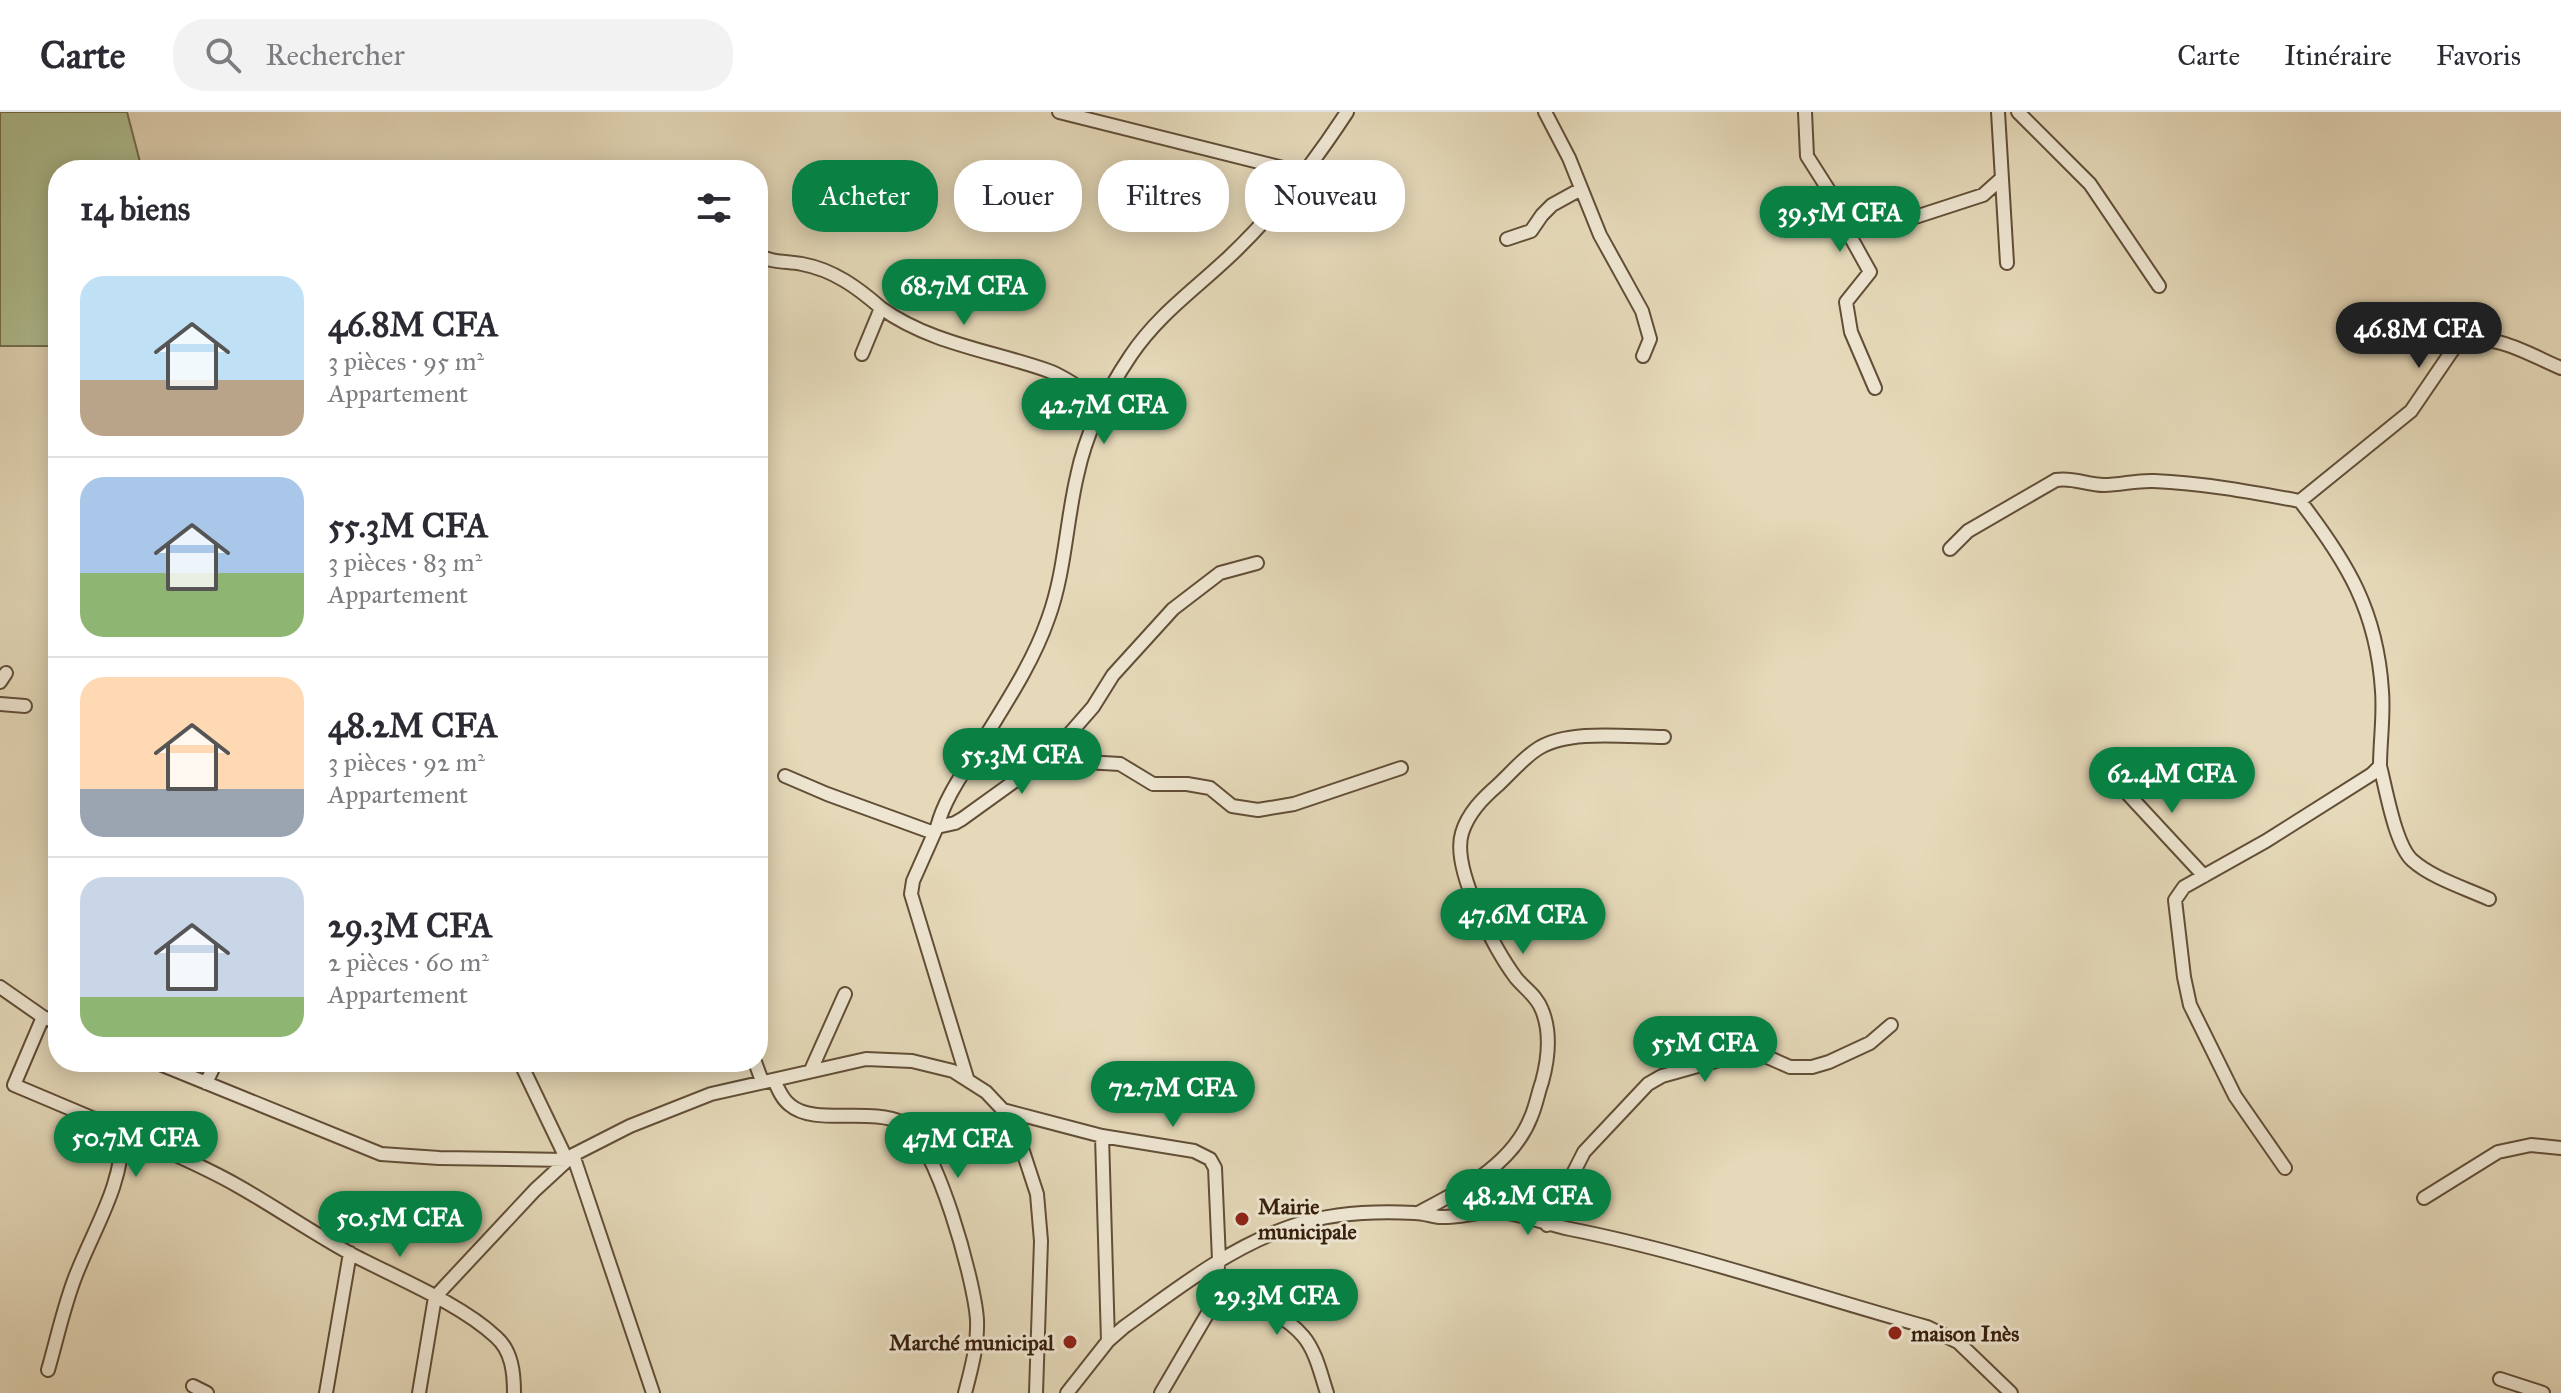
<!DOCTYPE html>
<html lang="fr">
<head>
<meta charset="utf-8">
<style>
	body { margin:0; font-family:"IM FELL Great Primer",serif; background:#f2f2f3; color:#2b2b33; height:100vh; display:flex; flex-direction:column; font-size:30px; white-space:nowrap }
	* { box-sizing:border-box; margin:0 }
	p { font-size:26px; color:#7c7c81 }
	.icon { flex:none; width:44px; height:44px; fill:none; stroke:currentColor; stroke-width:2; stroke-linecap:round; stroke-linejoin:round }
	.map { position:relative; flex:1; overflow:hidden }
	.details { position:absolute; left:48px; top:48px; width:720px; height:912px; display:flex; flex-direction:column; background:#fff; border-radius:32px; box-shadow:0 4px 20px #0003 }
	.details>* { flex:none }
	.hud { position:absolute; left:792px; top:48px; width:760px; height:72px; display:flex; gap:16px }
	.price { position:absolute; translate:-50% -68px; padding:0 18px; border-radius:28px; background:#0b8043; color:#fff; font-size:26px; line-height:52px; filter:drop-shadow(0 2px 4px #0008) }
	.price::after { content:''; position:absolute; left:50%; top:48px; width:24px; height:18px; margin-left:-12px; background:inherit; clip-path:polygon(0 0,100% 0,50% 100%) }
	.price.active { background:#222; color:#fff }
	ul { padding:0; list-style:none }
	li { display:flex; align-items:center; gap:24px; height:200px; padding:0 32px }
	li+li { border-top:2px solid #e1e1e2 }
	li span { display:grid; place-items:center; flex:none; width:224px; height:160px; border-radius:24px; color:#555 }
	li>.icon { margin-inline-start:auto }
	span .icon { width:96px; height:96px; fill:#fffc; stroke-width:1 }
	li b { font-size:34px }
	h2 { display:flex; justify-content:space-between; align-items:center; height:96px; padding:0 32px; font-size:34px }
	.tag { padding:0 28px; border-radius:32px; background:#fff; box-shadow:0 4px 20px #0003; font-size:28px; line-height:72px }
	.tag.active { background:#0b8043; color:#fff }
	header { display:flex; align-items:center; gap:48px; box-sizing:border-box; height:112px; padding:0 40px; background:#fff; border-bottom:2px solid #e1e1e2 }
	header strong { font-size:38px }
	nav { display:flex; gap:44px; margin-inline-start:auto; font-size:28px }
	.search { width:560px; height:72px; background:#f2f2f3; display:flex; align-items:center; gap:20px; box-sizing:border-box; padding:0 28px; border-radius:32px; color:#7c7c81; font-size:30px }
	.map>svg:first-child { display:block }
	.green { fill:#b0c092; stroke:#73704f; stroke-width:2 }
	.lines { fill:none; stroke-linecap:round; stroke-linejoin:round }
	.street-casing { stroke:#624e37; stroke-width:16 }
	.street { stroke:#eee6d2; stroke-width:12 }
	.poi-dot { fill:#8f2418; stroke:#eee6d2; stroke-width:3 }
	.labels { text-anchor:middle; stroke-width:6; stroke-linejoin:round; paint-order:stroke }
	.poi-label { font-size:22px; font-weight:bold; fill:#361f0c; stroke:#eee6d2; text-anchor:start }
</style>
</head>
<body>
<header>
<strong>Carte</strong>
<div class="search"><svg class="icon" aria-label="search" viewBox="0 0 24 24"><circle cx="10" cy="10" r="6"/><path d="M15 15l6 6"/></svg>Rechercher</div>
<nav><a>Carte</a><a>Itinéraire</a><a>Favoris</a></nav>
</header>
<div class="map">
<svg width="2561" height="1281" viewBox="0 0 2561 1281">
	<rect width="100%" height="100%" fill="#e5d9b9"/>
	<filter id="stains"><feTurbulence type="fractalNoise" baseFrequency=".0025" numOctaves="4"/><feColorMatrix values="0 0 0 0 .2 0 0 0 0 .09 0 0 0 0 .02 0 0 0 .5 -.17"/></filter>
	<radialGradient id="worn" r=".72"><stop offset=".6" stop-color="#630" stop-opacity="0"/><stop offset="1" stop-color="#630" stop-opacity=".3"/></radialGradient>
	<path class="green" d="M0,0H127L141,54V58H58V234H0Z"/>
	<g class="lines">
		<defs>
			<path id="street" d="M1059,0L1303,61
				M1545,0L1569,46L1600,123L1642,199L1650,227L1643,244
				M1805,0L1807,44L1842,99L1850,124L1870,160L1846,190L1851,220L1875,276
				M1998,0L2007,151
				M2018,0L2090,72L2159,174
				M1897,111L1983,83L2002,66
				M1507,127L1531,119L1542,103L1552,93L1581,77
				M758,143C773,151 786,149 802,152C834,158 858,176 881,196
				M862,242L881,196C931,232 993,239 1049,259C1068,266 1085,280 1102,291
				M2300,389L2411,299L2454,236C2487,214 2529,243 2561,256
				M1950,437L1968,419L2056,368C2073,365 2087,373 2104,373C2121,373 2137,368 2154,369C2203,371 2251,380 2300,389C2347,450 2377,499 2382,579C2384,604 2380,630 2380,654L2372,662L2266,729L2184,775L2175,788L2184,865L2190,893L2235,984L2285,1056
				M0,570L6,561
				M0,592L25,594
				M1051,643L1068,649L1120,652L1153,672H1187L1210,676L1232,694L1258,698L1294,692L1401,656
				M2380,654C2386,677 2395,732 2412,748C2432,766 2465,776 2489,787
				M785,664L827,682L934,721
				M2113,666L2204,764
				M937,715C944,689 959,667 973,645C999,601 1031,556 1048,507C1065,461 1066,411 1077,364C1086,321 1106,280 1131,243C1159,202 1193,179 1229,145C1274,103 1313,52 1347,0
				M0,875L43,905
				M155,950L381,1042L439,1046L567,1048L520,950
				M755,950L762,969
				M811,958L845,882
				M967,966L911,782L913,769L937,715L955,711L962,707L1051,643L1093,595L1113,563L1173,497L1220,461L1257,451
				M774,968C778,977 782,987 790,993C814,1014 870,995 903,1011C936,1027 975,1171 977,1208C978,1233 971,1258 965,1281
				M206,971L216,950
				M1003,998L1102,1024L1194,1039L1210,1047L1215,1056L1219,1148L1212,1194L1161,1281
				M123,1019C161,1037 202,1053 238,1074C277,1096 314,1122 353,1143C397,1166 461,1192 496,1225C512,1239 514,1261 514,1281
				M1102,1024L1108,1229
				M573,1043L653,1281
				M2424,1086L2498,1040L2531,1033L2561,1036
				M1418,1101C1461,1078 1512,1054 1531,1005C1536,994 1538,981 1542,970C1548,948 1551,920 1542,898C1537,884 1525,877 1516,866C1494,837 1451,756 1462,721C1468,701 1483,686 1498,673C1511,661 1524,645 1539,636C1570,617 1628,625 1664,625
				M1547,1113L1584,1040L1648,972L1662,964L1744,941L1765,944L1790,955H1812L1829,950L1870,931L1891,913
				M1215,1179C1244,1186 1283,1200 1303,1224C1316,1239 1321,1263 1327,1281
				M48,1258C57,1227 64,1193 76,1163C96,1112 122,1075 123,1019L14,973L43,905L58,911
				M2500,1267L2543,1281
				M193,1274L207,1281
				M326,1281L350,1141
				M419,1281L435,1185L535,1078L573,1043L630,1014L711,982L866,947L912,949L953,959L986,980L1003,998L1017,1021L1037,1082L1041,1129L1036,1281
				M1067,1281L1108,1229L1124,1215C1178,1176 1231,1134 1295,1113C1332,1101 1377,1099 1415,1101C1423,1101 1431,1104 1439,1105C1458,1106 1475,1100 1493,1100C1519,1100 1545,1112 1570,1117C1691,1141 1808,1182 1927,1215L1958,1230L2011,1281"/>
		</defs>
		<use href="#street" class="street-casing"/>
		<use href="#street" class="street"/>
	</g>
	<g class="poi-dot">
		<circle cx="1242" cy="1107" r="8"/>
		<circle cx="1895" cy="1221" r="8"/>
		<circle cx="1070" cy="1230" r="8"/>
	</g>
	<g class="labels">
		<g class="poi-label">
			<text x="1258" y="1102">Mairie<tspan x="1258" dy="25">municipale</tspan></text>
			<text x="1911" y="1229">maison Inès</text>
			<text x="1054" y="1238" text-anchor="end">Marché municipal</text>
		</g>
	</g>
	<rect width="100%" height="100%" filter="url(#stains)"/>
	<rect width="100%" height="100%" fill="url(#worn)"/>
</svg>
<b class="price" style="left:1840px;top:142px">39.5M CFA</b>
<b class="price" style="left:964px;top:215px">68.7M CFA</b>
<b class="price active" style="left:2419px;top:258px">46.8M CFA</b>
<b class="price" style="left:1104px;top:334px">42.7M CFA</b>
<b class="price" style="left:1022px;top:684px">55.3M CFA</b>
<b class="price" style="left:2172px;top:703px">62.4M CFA</b>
<b class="price" style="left:1523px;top:844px">47.6M CFA</b>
<b class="price" style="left:1705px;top:972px">55M CFA</b>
<b class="price" style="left:1173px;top:1017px">72.7M CFA</b>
<b class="price" style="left:136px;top:1067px">50.7M CFA</b>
<b class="price" style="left:958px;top:1068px">47M CFA</b>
<b class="price" style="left:1528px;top:1125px">48.2M CFA</b>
<b class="price" style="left:400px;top:1147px">50.5M CFA</b>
<b class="price" style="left:1277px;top:1225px">29.3M CFA</b>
<div class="hud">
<a class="tag active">Acheter</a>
<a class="tag">Louer</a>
<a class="tag">Filtres</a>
<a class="tag">Nouveau</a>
</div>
<section class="details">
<h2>14 biens<svg class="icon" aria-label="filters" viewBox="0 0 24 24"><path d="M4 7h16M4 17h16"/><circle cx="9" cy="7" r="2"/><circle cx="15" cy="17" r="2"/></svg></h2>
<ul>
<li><span style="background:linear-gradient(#bfe0f5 65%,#b9a48a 0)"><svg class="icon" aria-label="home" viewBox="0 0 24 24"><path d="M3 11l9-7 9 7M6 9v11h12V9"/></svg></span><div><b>46.8M CFA</b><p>3 pièces · 95 m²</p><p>Appartement</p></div></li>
<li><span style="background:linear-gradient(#a9c7e8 60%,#8fb573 0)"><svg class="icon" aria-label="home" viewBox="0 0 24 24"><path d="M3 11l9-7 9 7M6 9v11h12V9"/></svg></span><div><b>55.3M CFA</b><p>3 pièces · 83 m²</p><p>Appartement</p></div></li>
<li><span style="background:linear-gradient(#ffd9b3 70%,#9aa5b1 0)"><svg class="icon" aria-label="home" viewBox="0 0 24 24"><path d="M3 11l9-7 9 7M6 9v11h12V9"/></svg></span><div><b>48.2M CFA</b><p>3 pièces · 92 m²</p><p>Appartement</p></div></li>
<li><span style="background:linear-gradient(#c9d6e8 75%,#8fb573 0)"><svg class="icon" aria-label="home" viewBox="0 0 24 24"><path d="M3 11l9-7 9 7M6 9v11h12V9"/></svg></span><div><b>29.3M CFA</b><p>2 pièces · 60 m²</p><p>Appartement</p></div></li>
</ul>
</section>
</div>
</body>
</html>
